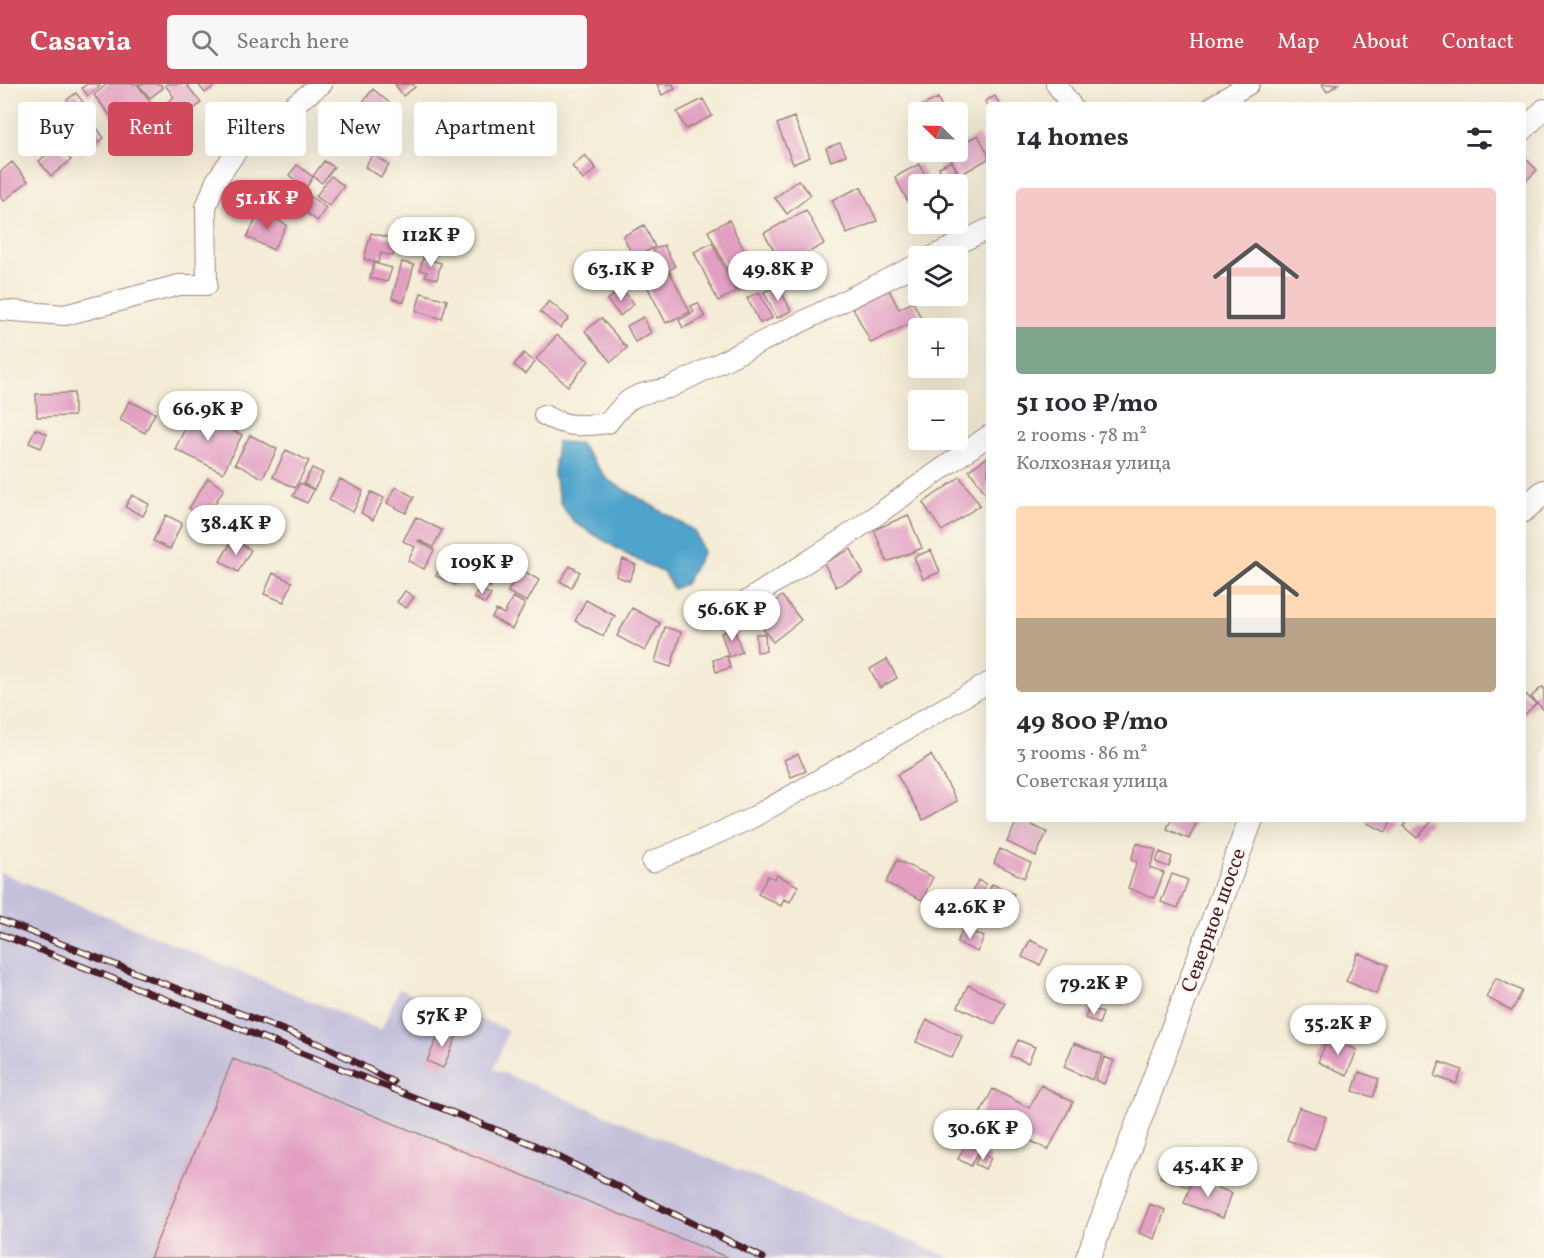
<!DOCTYPE html>
<html lang="en">
<head>
<meta charset="utf-8">
<style>
	body { margin:0; font-family:Vollkorn,serif; background:#f7f7f7; color:#2b2b33; height:100vh; display:flex; flex-direction:column; font-size:22px; white-space:nowrap }
	* { box-sizing:border-box; margin:0 }
	p { font-size:20px; color:#7c7c81 }
	.icon { flex:none; width:33px; height:33px; fill:none; stroke:currentColor; stroke-width:2; stroke-linecap:round; stroke-linejoin:round }
	.map { position:relative; flex:1; overflow:hidden }
	.drawer { position:absolute; left:986px; top:18px; width:540px; height:720px; display:flex; flex-direction:column; background:#fff; border-radius:6px; box-shadow:0 6px 24px #0002 }
	.drawer>* { flex:none }
	.guide { position:absolute; left:18px; top:18px; width:570px; height:54px; display:flex; gap:12px }
	.needle { width:39px; rotate:293deg }
	.fabs { position:absolute; left:908px; top:18px; display:grid; gap:12px }
	.fabs a { display:grid; place-items:center; width:60px; height:60px; border-radius:6px; background:#fff; box-shadow:0 6px 24px #0002; font-size:30px }
	.price { position:absolute; translate:-50% -51px; padding:0 14px; border-radius:21px; background:#fff; color:#222; font-size:20px; line-height:39px; filter:drop-shadow(0 2px 3px #0008) }
	.price::after { content:''; position:absolute; left:50%; top:36px; width:18px; height:14px; margin-left:-9px; background:inherit; clip-path:polygon(0 0,100% 0,50% 100%) }
	.price.active { background:#d1495b; color:#fff }
	ul { padding:0; list-style:none }
	li { display:grid; align-content:center; gap:12px; height:318px; padding:0 30px }
	li span { display:grid; place-items:center; height:186px; border-radius:6px; color:#555 }
	li>.icon { margin-inline-start:auto }
	span .icon { width:108px; height:108px; fill:#fffc; stroke-width:1 }
	li b { font-size:26px }
	h2 { display:flex; justify-content:space-between; align-items:center; height:72px; padding:0 30px; font-size:26px }
	.pill { padding:0 21px; border-radius:6px; background:#fff; box-shadow:0 6px 24px #0002; font-size:21px; line-height:54px }
	.pill.active { background:#d1495b; color:#fff }
	header { display:flex; align-items:center; gap:36px; box-sizing:border-box; height:84px; padding:0 30px; background:#d1495b; color:#fff }
	header strong { font-size:28px }
	nav { display:flex; gap:33px; margin-inline-start:auto; font-size:21px }
	.search { width:420px; height:54px; background:#f7f7f7; display:flex; align-items:center; gap:15px; box-sizing:border-box; padding:0 21px; border-radius:6px; color:#7c7c81; font-size:22px }
	.map>svg:first-child { display:block }
	.industrial { fill:#c5c0da }
	.water { fill:#50a4cc; stroke:#4d627c; stroke-width:1.5 }
	.building { fill:#e29fc2 }
	.lines { fill:none; stroke-linecap:round; stroke-linejoin:round }
	.minor-casing { stroke:#9f8680; stroke-width:22 }
	.major-casing { stroke:#9f8680; stroke-width:26 }
	.minor { stroke:#fff; stroke-width:20 }
	.major { stroke:#fff; stroke-width:24 }
	.rail-casing { stroke:#4a1f2b; stroke-width:7 }
	.rail { stroke:#fbf7ec; stroke-width:4.5; stroke-dasharray:14; stroke-linecap:butt }
	.labels { text-anchor:middle; stroke-width:5; stroke-linejoin:round; paint-order:stroke }
	.street-label { font-size:21px; fill:#4a1f2b; stroke:#fbf7ec }
</style>
</head>
<body>
<header>
<strong>Casavia</strong>
<div class="search"><svg class="icon" aria-label="search" viewBox="0 0 24 24"><circle cx="10" cy="10" r="6"/><path d="M15 15l6 6"/></svg>Search here</div>
<nav><a>Home</a><a>Map</a><a>About</a><a>Contact</a></nav>
</header>
<div class="map">
<svg width="1544" height="1174" viewBox="0 0 1544 1174">
	<rect width="100%" height="100%" fill="#fbf7ec"/>
	<filter id="ink" filterUnits="userSpaceOnUse"><feTurbulence type="fractalNoise" baseFrequency=".0167" numOctaves="2"/><feDisplacementMap in="SourceGraphic" scale="12" xChannelSelector="R" yChannelSelector="G"/><feConvolveMatrix kernelMatrix="1 2 1 2 8 2 1 2 1" color-interpolation-filters="sRGB"/></filter>
	<filter id="wash" filterUnits="userSpaceOnUse"><feTurbulence type="fractalNoise" baseFrequency=".008" numOctaves="4" result="noise"/><feDisplacementMap in="SourceGraphic" scale="24" xChannelSelector="R" yChannelSelector="G"/><feGaussianBlur stdDeviation="1.35" result="paint"/><feColorMatrix in="noise" values="0 0 0 0 0 0 0 0 0 0 0 0 0 0 0 0 0 1.4 0 .05"/><feComposite in="paint" operator="in"/></filter>
	<g filter="url(#wash)">
		<rect width="100%" height="100%" fill="#f4ecd6"/>
		<path class="industrial" d="M0,788L381,946L399,905L508,946L494,985L951,1174H0Z"/>
		<path class="water" d="M557,358L579,359L608,396L695,447L703,468L685,500L673,505L664,489L628,471L575,439L560,420L554,391Z"/>
		<g id="blocks">
			<path class="building" d="M87,0H98L100,2L88,12L82,4Z
				M107,0H137L156,25L125,50L94,11Z
				M138,0H160L163,4L150,14Z
				M167,0H189L187,1L201,19L180,36L166,19L174,13L165,1Z
				M198,0H217L205,9Z
				M395,0H413L415,3L403,12Z
				M657,0H673L675,5L662,11Z
				M1322,0H1338L1327,8Z
				M373,5L391,20L377,38L359,23Z
				M76,9L87,23L78,30L67,16Z
				M995,12L1000,21H988V24L985,17Z
				M938,14L944,28H920L918,24Z
				M703,15L712,32L686,45L677,28Z
				M794,33L810,73L793,80L777,40Z
				M93,38L104,54L81,70L70,53Z
				M978,51L988,70V75L960,91L947,68H957V62Z
				M840,59L846,71L831,77L826,64Z
				M58,61L71,76L51,92L39,77Z
				M373,70L389,81L381,93L365,83Z
				M585,71L596,85L583,96L572,82Z
				M1522,71L1537,86L1522,101Z
				M324,77L334,83L322,99L313,92Z
				M952,77L960,97L946,100L939,83Z
				M12,78L28,97L4,117L0,113V88Z
				M919,80L931,100H918V112L908,118L895,93Z
				M297,81L313,93L306,104L289,91Z
				M331,92L344,102L329,122L316,112Z
				M798,96L811,111L787,130L775,114Z
				M861,103L877,137L847,150L832,116Z
				M310,112L326,124L317,137L301,124Z
				M806,126L824,160L783,182L764,149Z
				M260,127L287,141L273,166L247,153Z
				M729,136L759,196L738,207L708,147Z
				M644,141L655,163L634,174L623,152Z
				M371,149L398,156L393,172L381,169L378,179L364,175Z
				M712,159L736,208L718,217L694,168Z
				M664,161L675,183L664,189L653,166Z
				M423,174L441,179L437,195L425,192L427,188L420,186Z
				M402,178L414,181L404,218L392,214Z
				M374,179L392,184L387,198L370,194Z
				M670,188L690,228L666,239L646,200Z
				M778,201L791,227L777,234L764,208Z
				M622,205L634,220L620,232L607,216Z
				M889,206L899,225L913,218L921,234L871,259L853,224Z
				M759,208L772,234L760,239L747,214Z
				M421,209L447,216L442,235L416,227Z
				M549,217L569,234L560,244L540,228Z
				M698,219L705,233L683,244L679,236L694,228L691,222Z
				M643,233L651,249L635,258L627,242Z
				M601,234L627,264L611,278L585,247Z
				M557,251L589,277L568,302L536,275Z
				M524,269L535,278L525,290L514,281Z
				M74,309V332L37,333L36,310Z
				M129,317L155,329L145,349L120,336Z
				M194,327L242,351L223,389L175,365Z
				M35,345L47,350L41,364L29,359Z
				M250,351L277,365L263,394L235,380Z
				M286,366L309,377L295,404L273,393Z
				M988,373V413L969,386Z
				M312,384L323,389L314,405L304,400Z
				M960,393L980,421L942,447L923,419Z
				M208,394L224,405L205,435L189,424Z
				M340,395L363,407L353,428L329,416Z
				M300,399L314,406L307,419L293,412Z
				M396,403L414,413L406,429L387,419Z
				M371,408L384,414L373,436L361,429Z
				M132,411L149,420L143,432L125,423Z
				M166,431L182,439L170,465L153,457Z
				M908,431L922,464L887,478L874,446Z
				M416,433L442,446L433,463L419,456L418,457L434,466L424,485L408,477L415,463L403,457Z
				M233,455L251,466L238,488L220,477Z
				M449,464L468,473L455,501L436,492Z
				M851,465L863,489L836,503L824,479Z
				M931,466L940,488L923,495L914,473Z
				M489,470L515,484L509,494L484,480Z
				M623,475L636,481L629,497L616,492Z
				M482,480L498,489L490,503L474,494Z
				M570,482L580,488L571,504L560,497Z
				M520,485L539,496L527,518L508,508Z
				M273,489L292,498L284,518L264,510Z
				M481,500L485,503L483,507L491,511L485,520L474,514Z
				M405,507L414,513L406,524L397,518Z
				M782,512L801,536L773,558L754,533Z
				M513,513L525,520L512,545L492,534L496,526L504,530Z
				M586,516L615,532L603,552L575,537Z
				M632,524L660,539L645,567L617,552Z
				M665,543L681,548L671,583L655,578Z
				M734,544L742,568L729,573L721,549Z
				M756,550H765L766,567L757,568Z
				M727,572L730,584L716,588L713,576Z
				M887,575L897,594L880,604L870,585Z
				M1542,603L1544,604V626L1531,613Z
				M1522,607L1536,620L1522,633Z
				M798,670L806,687L791,693L784,676Z
				M931,671L957,717L923,736L897,691Z
				M1018,735L1047,748L1036,772L1007,758Z
				M1171,735H1198L1189,755L1167,745Z
				M1369,735H1392L1386,748L1367,739Z
				M1409,735H1427L1431,738L1417,754L1403,742Z
				M1137,759L1156,766L1150,784L1164,789L1154,814L1128,804L1137,778L1131,776Z
				M1000,765L1031,779L1024,794L994,779Z
				M1160,768L1172,773L1169,783L1156,778Z
				M897,776L933,793L922,816L886,799Z
				M1172,790L1188,796L1178,824L1161,818Z
				M777,791L798,802L790,818L784,815L781,822L758,810L768,792L775,795Z
				M978,796L986,800L980,814L971,810Z
				M992,800L1014,810L999,840L978,830Z
				M963,844L984,853L977,868L957,858Z
				M1030,856L1048,865L1040,881L1022,873Z
				M1358,869L1388,881L1376,910L1346,897Z
				M1496,894L1522,907L1512,927L1486,913Z
				M968,901L1005,919L995,940L958,923Z
				M1089,923L1103,929L1099,940L1085,934Z
				M927,936L962,952L952,974L916,958Z
				M441,945L457,952L443,984L427,977Z
				M1328,953L1357,966L1347,991L1318,978Z
				M1018,956L1035,963L1028,979L1011,972Z
				M1074,959L1103,971L1092,996L1064,983Z
				M1105,973L1114,977L1104,1000L1095,996Z
				M233,975L729,1174H150Z
				M1440,978L1462,986L1456,1000L1435,992Z
				M1359,988L1379,995L1373,1013L1353,1007Z
				M1041,1001L1073,1018L1048,1066L980,1030L993,1005L1029,1024Z
				M1299,1023L1326,1033L1314,1066L1287,1056Z
				M979,1033L992,1040L971,1082L958,1075Z
				M980,1068L991,1074L985,1085L975,1080Z
				M1166,1078L1193,1088L1188,1103L1160,1093Z
				M1193,1095L1232,1109L1223,1134L1184,1119Z
				M1150,1120L1165,1126L1155,1155L1139,1149Z"/>
		</g>
	</g>
	<g filter="url(#ink)">
		<use href="#blocks" fill-opacity="0" stroke="#9f8680" stroke-width="1.5"/>
		<g class="lines">
			<defs>
				<path id="minor" d="M1056,0L1071,21
					M1214,21L1249,0
					M1522,48L1544,25
					M933,172L988,145
					M0,226L65,231L179,201H207L206,123L216,97L242,59L322,0
					M544,331C566,344 583,342 608,339C630,310 634,311 669,304L918,180
					M725,531L847,452L988,352
					M652,778L750,735L988,599"/>
				<path id="major" d="M1522,427L1544,408
					M1088,1174L1251,735"/>
			</defs>
			<use href="#minor" class="minor-casing"/>
			<use href="#major" class="major-casing"/>
			<use href="#minor" class="minor"/>
			<use href="#major" class="major"/>
			<defs>
				<path id="rail" d="M0,836L327,963L393,998
					M0,850L532,1060L763,1174"/>
			</defs>
			<use href="#rail" class="rail-casing"/>
			<use href="#rail" class="rail"/>
		</g>
	</g>
	<g class="labels">
		<g class="street-label">
			<text transform="translate(1213 836) rotate(-70)" y="7">Северное шоссе</text>
		</g>
	</g>
</svg>
<div class="fabs">
<a><svg class="needle" viewBox="-14 -14 28 28"><path d="M0-13l5 13h-10z" fill="#e53935"/><path d="M0 13l5-13h-10z" fill="#7c7c81"/></svg></a>
<a><svg class="icon" aria-label="locate" viewBox="0 0 24 24"><circle cx="12" cy="12" r="6"/><path d="M12 2v4M12 18v4M2 12h4M18 12h4"/></svg></a>
<a><svg class="icon" aria-label="layers" viewBox="0 0 24 24"><path d="M12 4l9 5-9 5-9-5zM3 14l9 5 9-5"/></svg></a>
<a>+</a>
<a>−</a>
</div>
<b class="price active" style="left:267px;top:147px">51.1K ₽</b>
<b class="price" style="left:431px;top:184px">112K ₽</b>
<b class="price" style="left:621px;top:218px">63.1K ₽</b>
<b class="price" style="left:778px;top:218px">49.8K ₽</b>
<b class="price" style="left:208px;top:358px">66.9K ₽</b>
<b class="price" style="left:236px;top:472px">38.4K ₽</b>
<b class="price" style="left:482px;top:511px">109K ₽</b>
<b class="price" style="left:732px;top:558px">56.6K ₽</b>
<b class="price" style="left:970px;top:856px">42.6K ₽</b>
<b class="price" style="left:1094px;top:932px">79.2K ₽</b>
<b class="price" style="left:442px;top:964px">57K ₽</b>
<b class="price" style="left:1338px;top:972px">35.2K ₽</b>
<b class="price" style="left:983px;top:1077px">30.6K ₽</b>
<b class="price" style="left:1208px;top:1114px">45.4K ₽</b>
<div class="guide">
<a class="pill">Buy</a>
<a class="pill active">Rent</a>
<a class="pill">Filters</a>
<a class="pill">New</a>
<a class="pill">Apartment</a>
</div>
<section class="drawer">
<h2>14 homes<svg class="icon" aria-label="filters" viewBox="0 0 24 24"><path d="M4 7h16M4 17h16"/><circle cx="9" cy="7" r="2"/><circle cx="15" cy="17" r="2"/></svg></h2>
<ul>
<li><span style="background:linear-gradient(#f6c9c9 75%,#7fa58c 0)"><svg class="icon" aria-label="home" viewBox="0 0 24 24"><path d="M3 11l9-7 9 7M6 9v11h12V9"/></svg></span><div><b>51 100 ₽/mo</b><p>2 rooms · 78 m²</p><p>Колхозная улица</p></div></li>
<li><span style="background:linear-gradient(#ffd9b3 60%,#b9a48a 0)"><svg class="icon" aria-label="home" viewBox="0 0 24 24"><path d="M3 11l9-7 9 7M6 9v11h12V9"/></svg></span><div><b>49 800 ₽/mo</b><p>3 rooms · 86 m²</p><p>Советская улица</p></div></li>
</ul>
</section>
</div>
</body>
</html>
